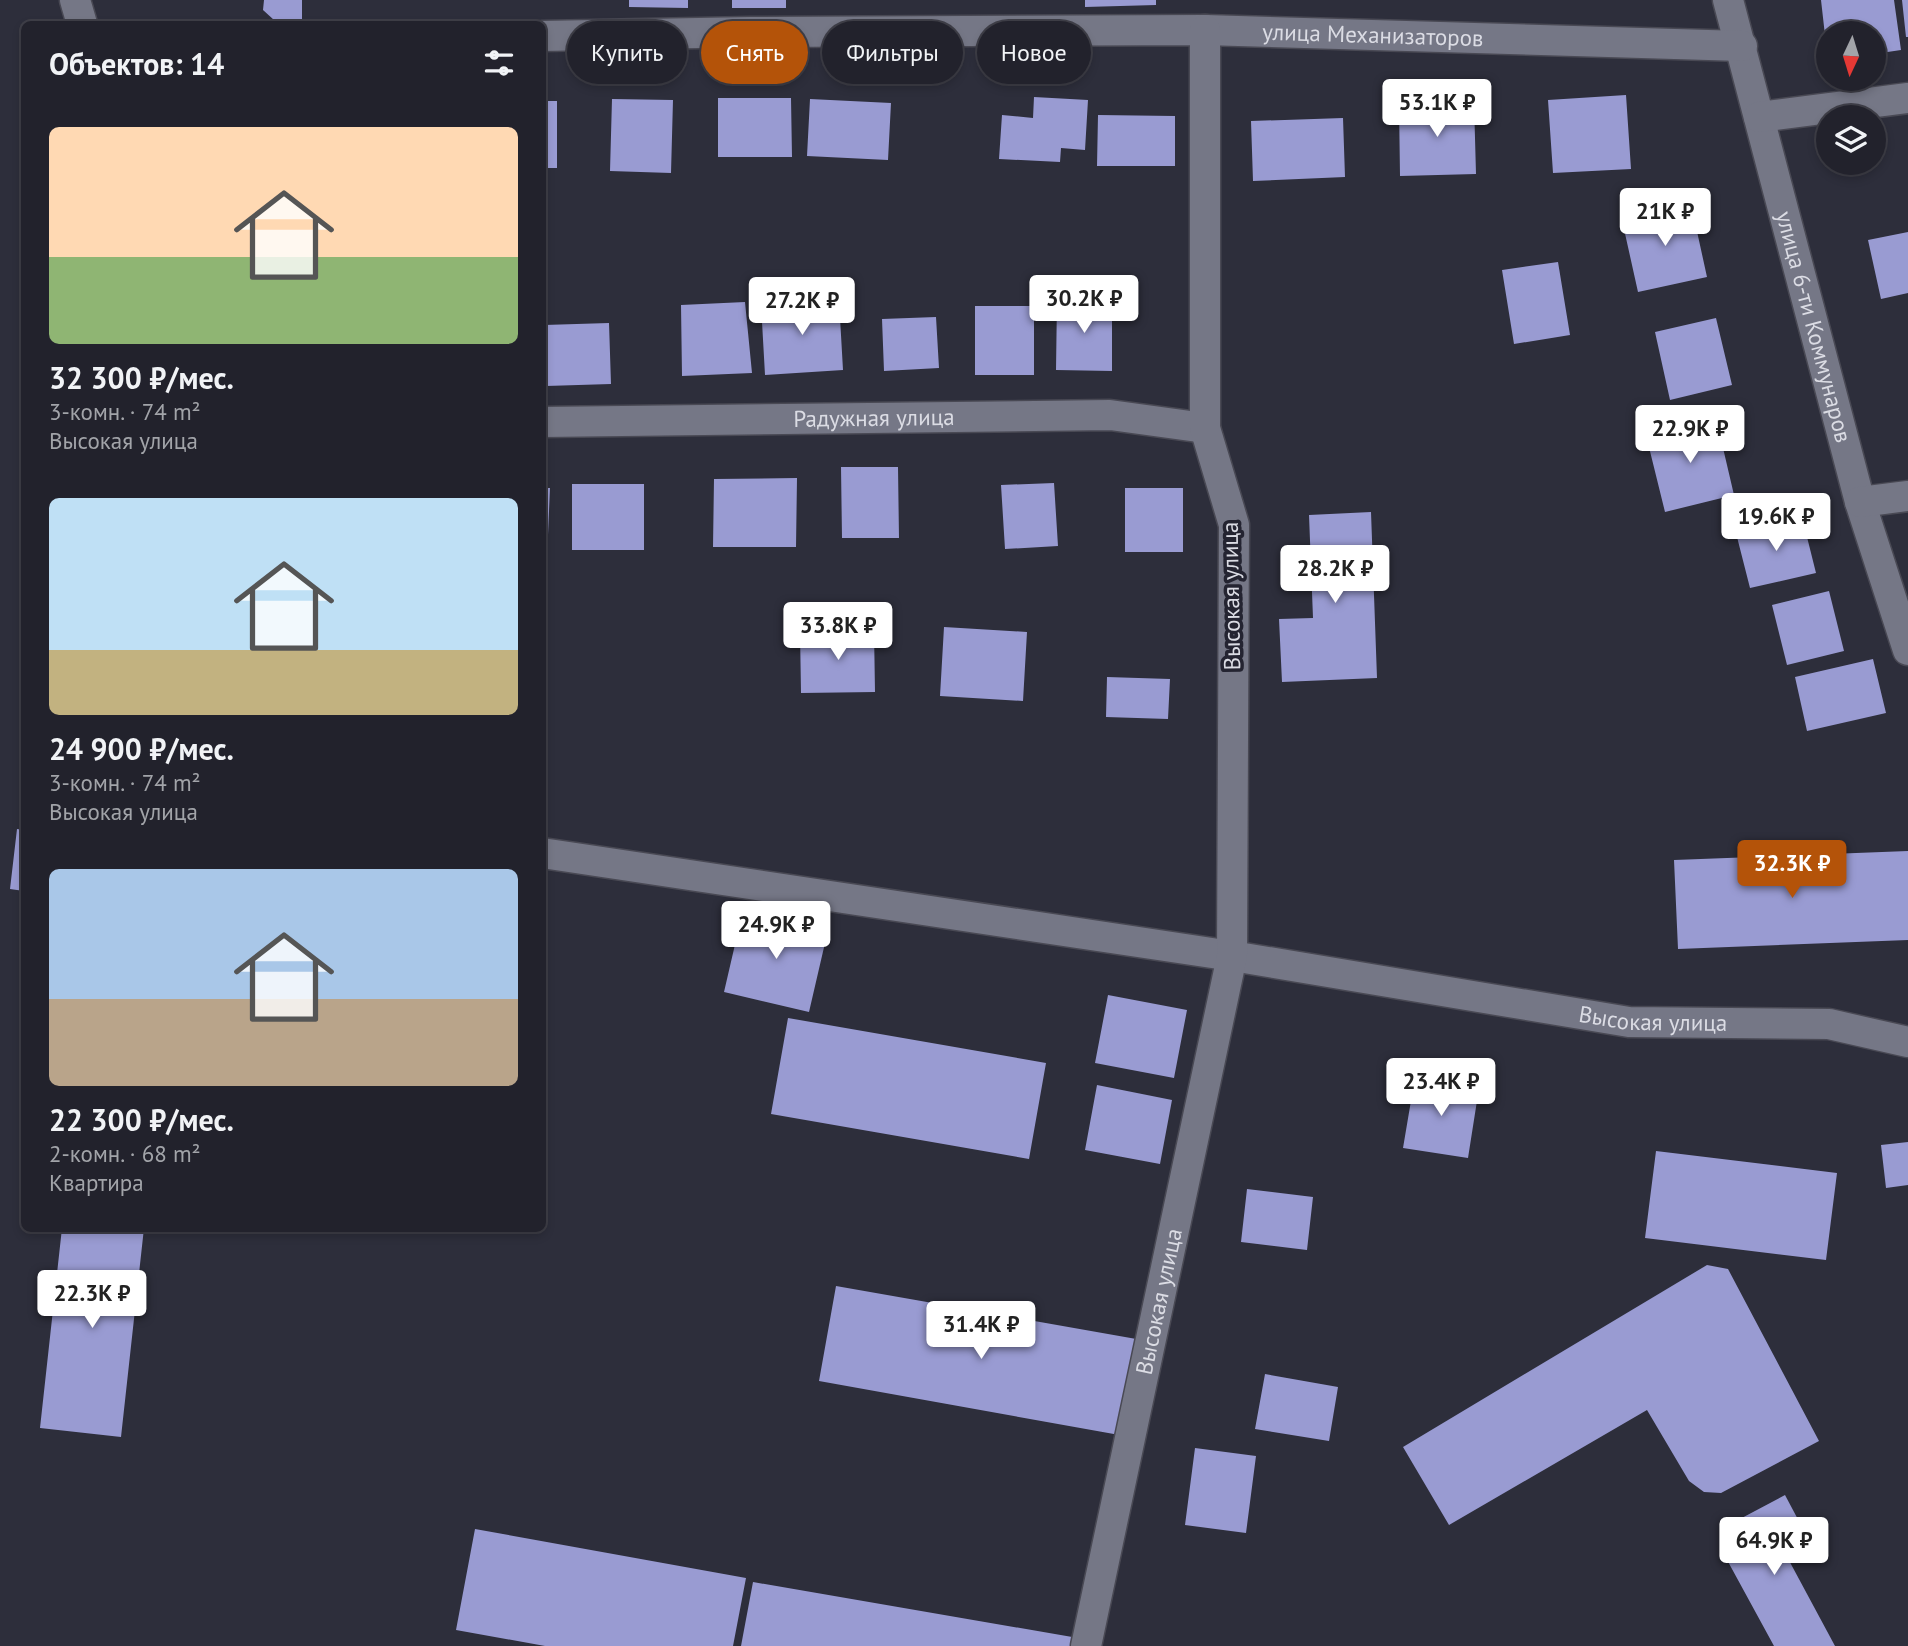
<!DOCTYPE html>
<html lang="ru">
<head>
<meta charset="utf-8">
<style>
	body { margin:0; font-family:"PT Sans",sans-serif; background:#2a2a34; color:#f1f3f6; height:100vh; display:flex; flex-direction:column; font-size:26px; white-space:nowrap }
	* { box-sizing:border-box; margin:0 }
	p { font-size:23px; color:#a2a4a9 }
	.icon { flex:none; width:38px; height:38px; fill:none; stroke:currentColor; stroke-width:2; stroke-linecap:round; stroke-linejoin:round }
	.map { position:relative; flex:1; overflow:hidden }
	.sheet { position:absolute; left:21px; top:21px; width:525px; height:1211px; display:flex; flex-direction:column; background:#22222c; border-radius:10px; box-shadow:0 4px 10px #0003,0 0 0 2px #3f3f48 }
	.sheet>* { flex:none }
	.guide { position:absolute; left:567px; top:21px; width:665px; height:63px; display:flex; gap:14px }
	.needle { width:46px; rotate:184deg }
	.controls { position:absolute; left:1816px; top:21px; display:grid; gap:14px }
	.controls a { display:grid; place-items:center; width:70px; height:70px; border-radius:50%; background:#22222c; box-shadow:0 4px 10px #0003,0 0 0 2px #3f3f48; font-size:35px }
	.price { position:absolute; translate:-50% -60px; padding:0 16px; border-radius:7px; background:#fff; color:#222; font-size:23px; line-height:46px; filter:drop-shadow(0 2px 4px #0008) }
	.price::after { content:''; position:absolute; left:50%; top:42px; width:21px; height:16px; margin-left:-10px; background:inherit; clip-path:polygon(0 0,100% 0,50% 100%) }
	.price.active { background:#b45309; color:#fff }
	ul { padding:0; list-style:none }
	li { display:grid; align-content:center; gap:14px; height:371px; padding:0 28px }
	li span { display:grid; place-items:center; height:217px; border-radius:10px; color:#555 }
	li>.icon { margin-inline-start:auto }
	span .icon { width:126px; height:126px; fill:#fffc; stroke-width:1 }
	li b { font-size:30px }
	h2 { display:flex; justify-content:space-between; align-items:center; height:84px; padding:0 28px; font-size:30px }
	.pill { padding:0 24px; border-radius:32px; background:#22222c; box-shadow:0 4px 10px #0003,0 0 0 2px #3f3f48; font-size:24px; line-height:63px }
	.pill.active { background:#b45309; color:#fff }
	.map>svg:first-child { display:block }
	.building { fill:#999bd2 }
	.lines { fill:none; stroke-linecap:round; stroke-linejoin:round }
	.minor-casing { stroke:#494954; stroke-width:33 }
	.minor { stroke:#757786; stroke-width:30 }
	.labels { text-anchor:middle; stroke-width:7; stroke-linejoin:round; paint-order:stroke }
	.street-label { font-size:23px; fill:#dbdce4; stroke:#242431 }
</style>
</head>
<body>
<div class="map">
<svg width="1908" height="1646" viewBox="0 0 1908 1646">
	<rect width="100%" height="100%" fill="#2d2e3b"/>
	<path class="building" d="M264,0H302V21L274,20L263,10Z
		M629,0H688V8L629,7Z
		M732,0H786V8H732Z
		M1085,0H1156V5L1085,7Z
		M1821,0H1894L1901,50L1874,54V33H1829L1827,53Z
		M1902,0H1908V37H1906Z
		M1626,95L1631,169L1553,173L1548,100Z
		M1034,97L1088,100L1085,150L1061,148L1060,162L999,159L1002,115L1033,118Z
		M718,98H791L792,157H718Z
		M612,99L673,100L671,173L610,171Z
		M810,99L891,103L888,160L807,156Z
		M542,101H557V168H542Z
		M1474,102L1476,174L1400,176L1399,104Z
		M1098,115L1175,116V166H1097Z
		M1343,118L1345,177L1253,181L1251,121Z
		M1691,204L1707,277L1638,292L1622,220Z
		M1908,232V293L1881,299L1868,240Z
		M1558,262L1570,335L1514,344L1502,270Z
		M1057,299H1112V371L1056,370Z
		M839,300L843,370L765,375L761,304Z
		M745,302L752,373L682,376L681,305Z
		M975,306H1034V375H975Z
		M936,317L939,368L884,371L882,319Z
		M1716,318L1732,385L1670,400L1655,332Z
		M609,323L611,384L546,386L544,325Z
		M1716,418L1734,495L1665,512L1646,435Z
		M841,467H898L899,538H842Z
		M797,478L796,547H713L714,479Z
		M1054,483L1058,546L1005,549L1001,485Z
		M572,484H644V550H572Z
		M542,488H550L547,558H542Z
		M1125,488H1183V552H1125Z
		M1371,512L1377,678L1282,682L1279,619L1313,618L1309,515Z
		M1802,517L1816,573L1750,588L1736,533Z
		M1829,591L1844,651L1787,665L1772,605Z
		M944,627L1027,632L1023,701L940,696Z
		M874,630L875,692L801,693L800,631Z
		M1873,659L1886,713L1807,731L1795,677Z
		M1107,677L1170,679L1168,719L1106,717Z
		M17,829L24,830V891L10,889Z
		M1908,851V940L1678,949L1674,860Z
		M743,910L828,930L809,1012L724,992Z
		M1108,995L1187,1010L1174,1078L1095,1063Z
		M788,1018L1046,1063L1029,1159L771,1114Z
		M1415,1077L1479,1088L1468,1158L1403,1148Z
		M1097,1085L1172,1100L1160,1164L1085,1150Z
		M1908,1142V1185L1886,1188L1881,1145Z
		M1656,1151L1837,1173L1826,1260L1645,1238Z
		M1247,1189L1313,1197L1307,1250L1241,1242Z
		M62,1228H144L121,1437L40,1428Z
		M1707,1265L1728,1269L1819,1441L1721,1493L1704,1492L1689,1481L1647,1410L1449,1525L1403,1447Z
		M836,1286L1142,1340L1125,1436L819,1381Z
		M1265,1374L1338,1387L1329,1441L1255,1429Z
		M1195,1448L1256,1456L1246,1533L1185,1525Z
		M1785,1495L1802,1527L1778,1540L1835,1646H1774L1726,1558L1728,1537L1738,1520Z
		M475,1529L746,1578L733,1646H545L456,1630Z
		M753,1582L1078,1638L1077,1646H741Z"/>
	<g class="lines">
		<defs>
			<g id="minor">
				<path d="M75,0L82,24"/>
				<path id="s1" d="M1728,0L1860,502L1908,650"/>
				<path id="s2" d="M542,36L750,32L1205,30L1742,46"/>
				<path d="M1759,117L1908,98"/>
				<path id="s3" d="M542,422L1110,415L1205,428"/>
				<path d="M1860,502L1908,496"/>
				<path id="s4" d="M542,853L1232,956L1629,1022L1829,1024L1908,1042"/>
				<path id="s5" d="M1086,1646L1232,956L1234,525L1205,428V30"/>
			</g>
		</defs>
		<use href="#minor" class="minor-casing"/>
		<use href="#minor" class="minor"/>
	</g>
	<g class="labels">
		<g class="street-label">
			<text dy="8" stroke="none"><textPath href="#s2" startOffset="831">улица Механизаторов</textPath></text>
			<text dy="8" stroke="none"><textPath href="#s1" startOffset="338">улица 6-ти Коммунаров</textPath></text>
			<text dy="8" stroke="none"><textPath href="#s3" startOffset="332">Радужная улица</textPath></text>
			<text transform="translate(1231 596) rotate(-91)" y="8">Высокая улица</text>
			<text dy="8" stroke="none"><textPath href="#s4" startOffset="1124">Высокая улица</textPath></text>
			<text dy="8" stroke="none"><textPath href="#s5" startOffset="352">Высокая улица</textPath></text>
		</g>
	</g>
</svg>
<div class="controls">
<a><svg class="needle" viewBox="-14 -14 28 28"><path d="M0-13l5 13h-10z" fill="#e53935"/><path d="M0 13l5-13h-10z" fill="#a2a4a9"/></svg></a>
<a><svg class="icon" aria-label="layers" viewBox="0 0 24 24"><path d="M12 4l9 5-9 5-9-5zM3 14l9 5 9-5"/></svg></a>
</div>
<b class="price" style="left:1437px;top:139px">53.1K ₽</b>
<b class="price" style="left:1665px;top:248px">21K ₽</b>
<b class="price" style="left:1084px;top:335px">30.2K ₽</b>
<b class="price" style="left:802px;top:337px">27.2K ₽</b>
<b class="price" style="left:1690px;top:465px">22.9K ₽</b>
<b class="price" style="left:1776px;top:553px">19.6K ₽</b>
<b class="price" style="left:1335px;top:605px">28.2K ₽</b>
<b class="price" style="left:838px;top:662px">33.8K ₽</b>
<b class="price active" style="left:1792px;top:900px">32.3K ₽</b>
<b class="price" style="left:776px;top:961px">24.9K ₽</b>
<b class="price" style="left:1441px;top:1118px">23.4K ₽</b>
<b class="price" style="left:92px;top:1330px">22.3K ₽</b>
<b class="price" style="left:981px;top:1361px">31.4K ₽</b>
<b class="price" style="left:1774px;top:1577px">64.9K ₽</b>
<div class="guide">
<a class="pill">Купить</a>
<a class="pill active">Снять</a>
<a class="pill">Фильтры</a>
<a class="pill">Новое</a>
</div>
<section class="sheet">
<h2>Объектов: 14<svg class="icon" aria-label="filters" viewBox="0 0 24 24"><path d="M4 7h16M4 17h16"/><circle cx="9" cy="7" r="2"/><circle cx="15" cy="17" r="2"/></svg></h2>
<ul>
<li><span style="background:linear-gradient(#ffd9b3 60%,#8fb573 0)"><svg class="icon" aria-label="home" viewBox="0 0 24 24"><path d="M3 11l9-7 9 7M6 9v11h12V9"/></svg></span><div><b>32 300 ₽/мес.</b><p>3-комн. · 74 m²</p><p>Высокая улица</p></div></li>
<li><span style="background:linear-gradient(#bfe0f5 70%,#c2b280 0)"><svg class="icon" aria-label="home" viewBox="0 0 24 24"><path d="M3 11l9-7 9 7M6 9v11h12V9"/></svg></span><div><b>24 900 ₽/мес.</b><p>3-комн. · 74 m²</p><p>Высокая улица</p></div></li>
<li><span style="background:linear-gradient(#a9c7e8 60%,#b9a48a 0)"><svg class="icon" aria-label="home" viewBox="0 0 24 24"><path d="M3 11l9-7 9 7M6 9v11h12V9"/></svg></span><div><b>22 300 ₽/мес.</b><p>2-комн. · 68 m²</p><p>Квартира</p></div></li>
</ul>
</section>
</div>
</body>
</html>
